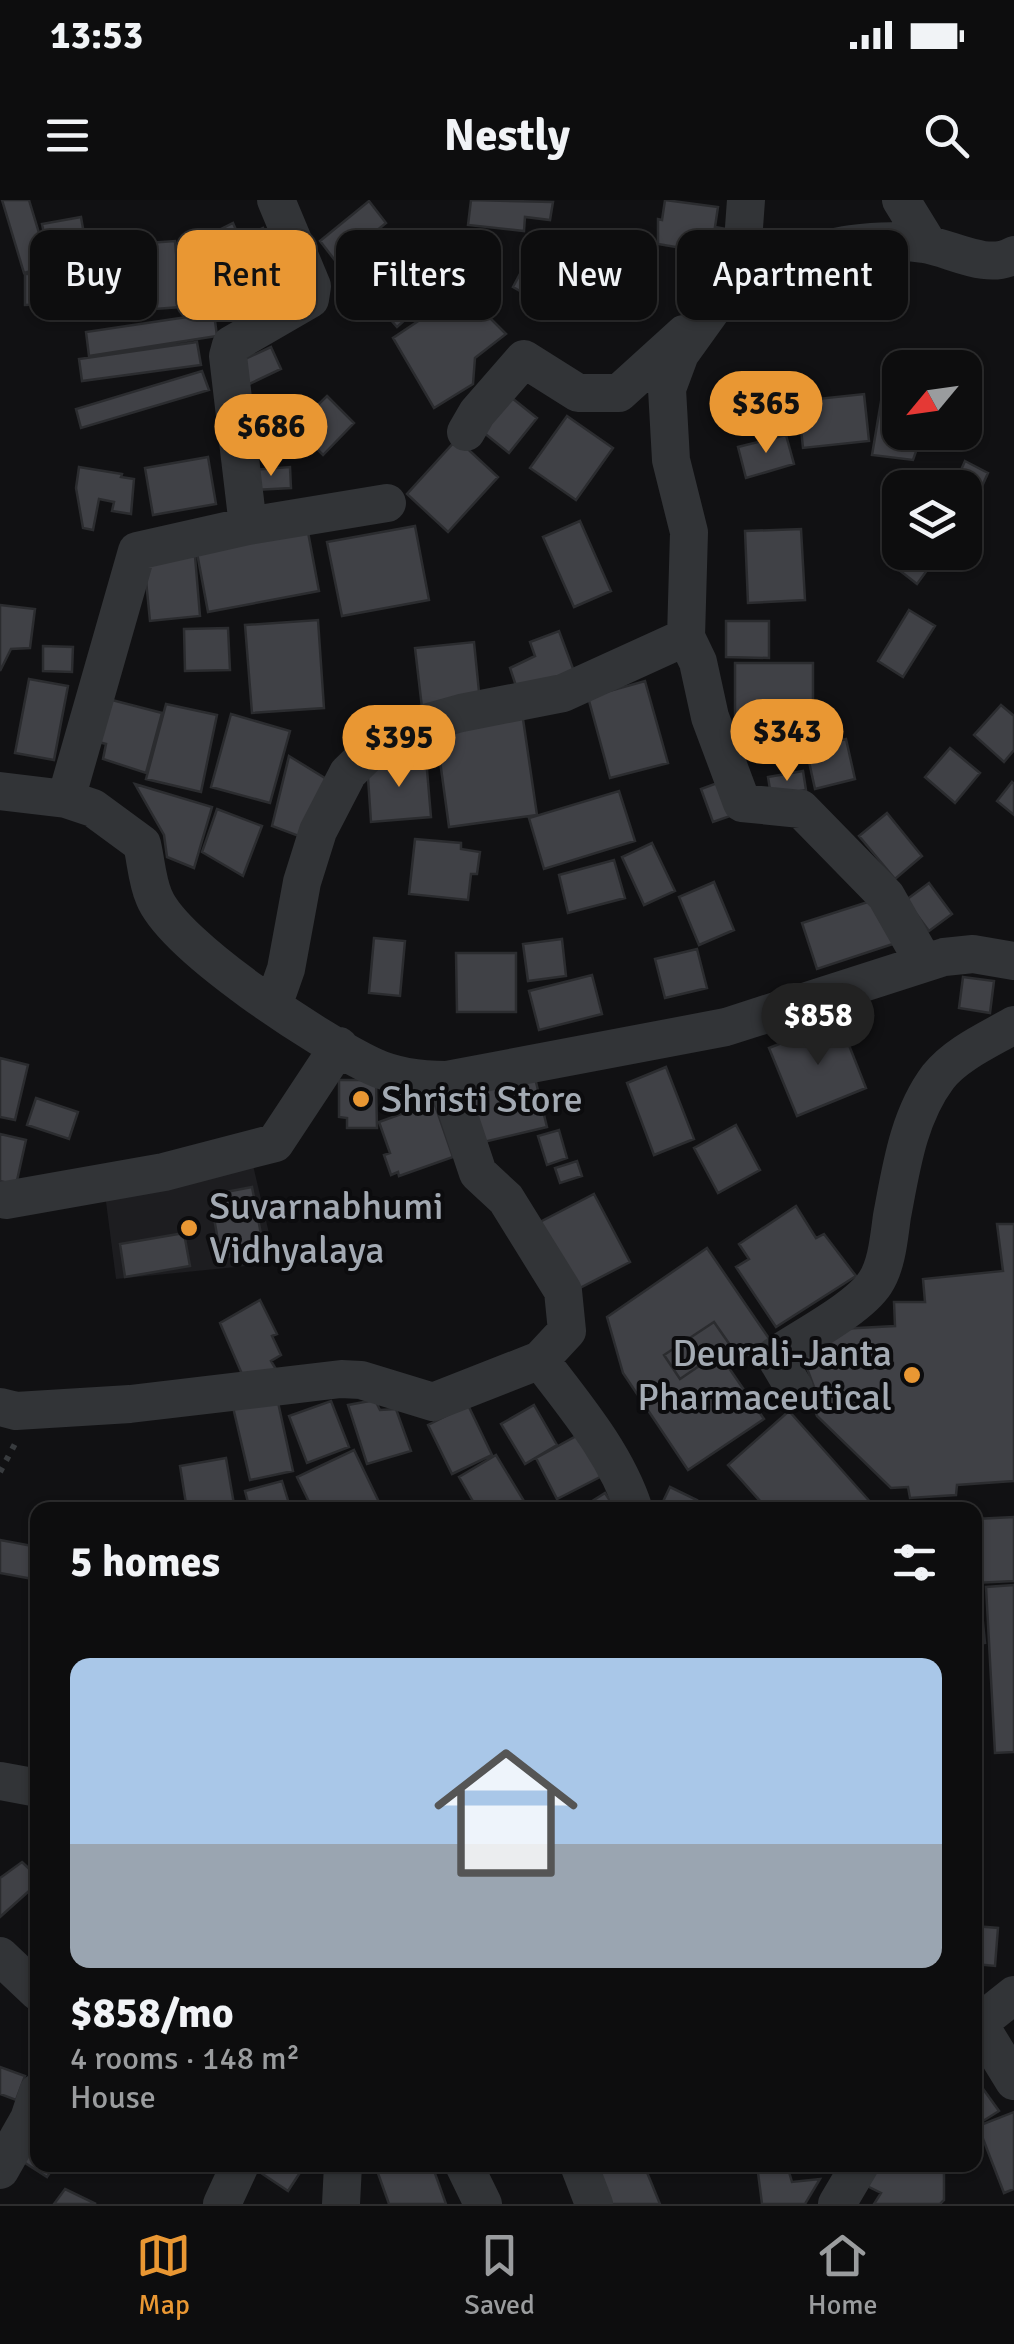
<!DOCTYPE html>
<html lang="en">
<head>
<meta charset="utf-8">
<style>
	body { margin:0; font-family:Signika,sans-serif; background:#161617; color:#f1f3f6; height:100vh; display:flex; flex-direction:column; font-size:38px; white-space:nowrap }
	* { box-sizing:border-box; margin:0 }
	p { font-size:32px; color:#9a9c9e }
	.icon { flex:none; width:55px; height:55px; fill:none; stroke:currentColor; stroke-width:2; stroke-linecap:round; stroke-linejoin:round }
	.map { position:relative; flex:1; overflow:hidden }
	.side { position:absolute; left:30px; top:1302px; width:952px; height:670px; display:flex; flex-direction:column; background:#0d0d0e; border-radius:20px; box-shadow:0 2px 8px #0004,0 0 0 2px #2d2d2e }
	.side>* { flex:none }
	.guide { position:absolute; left:30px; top:30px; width:955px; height:90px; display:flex; gap:20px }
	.needle { width:65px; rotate:241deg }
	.tools { position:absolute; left:882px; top:150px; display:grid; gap:20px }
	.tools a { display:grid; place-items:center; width:100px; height:100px; border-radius:20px; background:#0d0d0e; box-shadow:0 2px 8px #0004,0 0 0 2px #2d2d2e; font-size:50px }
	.price { position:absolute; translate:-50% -85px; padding:0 22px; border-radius:35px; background:#e99733; color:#111; font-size:32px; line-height:65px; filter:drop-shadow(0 2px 5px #0008) }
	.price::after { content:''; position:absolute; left:50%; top:60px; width:30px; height:22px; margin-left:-15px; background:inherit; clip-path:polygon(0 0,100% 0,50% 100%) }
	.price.selected { background:#222; color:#fff }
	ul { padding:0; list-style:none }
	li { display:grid; align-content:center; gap:20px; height:530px; padding:0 40px }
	li span { display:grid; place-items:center; height:310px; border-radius:20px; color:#555 }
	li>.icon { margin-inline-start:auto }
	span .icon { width:180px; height:180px; fill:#fffc; stroke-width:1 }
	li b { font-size:42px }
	h2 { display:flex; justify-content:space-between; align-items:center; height:120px; padding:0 40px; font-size:42px }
	.chip { padding:0 35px; border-radius:20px; background:#0d0d0e; box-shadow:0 2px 8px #0004,0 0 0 2px #2d2d2e; font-size:35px; line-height:90px }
	.chip.selected { background:#e99733; color:#111 }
	.status { display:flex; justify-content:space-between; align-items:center; height:70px; padding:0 50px; background:#0d0d0e; direction:ltr }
	.status svg { height:28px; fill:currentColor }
	header { display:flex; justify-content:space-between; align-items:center; height:130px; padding:0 40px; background:#0d0d0e; font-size:45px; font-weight:700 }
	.tabs { display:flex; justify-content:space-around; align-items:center; height:140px; border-top:2px solid #2d2d2e; background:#0d0d0e; font-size:28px; color:#9a9c9e }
	.tabs a { display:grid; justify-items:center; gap:5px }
	.tabs .selected { color:#e99733 }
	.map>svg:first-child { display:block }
	.built { fill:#1d1d20 }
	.building { fill:#404146; stroke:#2b2c2f; stroke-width:2.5 }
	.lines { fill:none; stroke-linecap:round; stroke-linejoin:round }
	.path { stroke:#383b3e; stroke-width:6; stroke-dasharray:5 8; stroke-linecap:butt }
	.street { stroke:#323437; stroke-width:38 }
	.poi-dot { fill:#e99733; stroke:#0c0c0e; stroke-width:4 }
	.labels { text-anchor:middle; stroke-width:8; stroke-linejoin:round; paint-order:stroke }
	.poi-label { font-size:38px; fill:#a3aab3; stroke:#0c0c0e; text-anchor:start }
</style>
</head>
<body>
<div class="status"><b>13:53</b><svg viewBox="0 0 49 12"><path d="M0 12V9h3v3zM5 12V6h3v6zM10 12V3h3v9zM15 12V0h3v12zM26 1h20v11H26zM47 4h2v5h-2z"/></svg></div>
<header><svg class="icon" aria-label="menu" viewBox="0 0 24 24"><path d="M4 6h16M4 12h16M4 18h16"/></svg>Nestly<svg class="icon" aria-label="search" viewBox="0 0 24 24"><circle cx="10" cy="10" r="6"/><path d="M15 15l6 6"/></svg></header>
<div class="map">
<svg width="1014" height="2004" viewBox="0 0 1014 2004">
	<rect width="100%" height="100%" fill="#111113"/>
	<path class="built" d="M252,961L276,1063L116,1079L105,994Z"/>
	<path class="building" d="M2,0H29L49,66L24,73Z
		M471,0L553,2L550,20L525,17L524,31L468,25Z
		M665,0L718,7L715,27L732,30L728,56L658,44V19L662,20Z
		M369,1L386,23L337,63L320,41Z
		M81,17L85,40L47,47L42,24Z
		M233,23L240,39L263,28L274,51L221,76L203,38Z
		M143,34L153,112L126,115L116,38Z
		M387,34L410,54L394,80L416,110L397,127L358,82Z
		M114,36L118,63L57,73L52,47Z
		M175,41L181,107L155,109L148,43Z
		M537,42L566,58L541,103L513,87Z
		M117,72L118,102L25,105V74Z
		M463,91L506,134L475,158L473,184L434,208L393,138Z
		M214,113L217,136L89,156L86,132Z
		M197,142L201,165L82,181L79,159Z
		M271,147L281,169L245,186L234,164Z
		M202,171L209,190L81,228L76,209Z
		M885,178L900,183V232H931L929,239L919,243L913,260L872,255Z
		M864,194L869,241L803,248L798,201Z
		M327,196L354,223L323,255L295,227Z
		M512,198L537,218L509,253L483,232Z
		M567,216L613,248L576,300L530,268Z
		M786,235L794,264L746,278L738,247Z
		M457,239L498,277L448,332L407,294Z
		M208,257L216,304L153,315L145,268Z
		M965,261L988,273L968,317L965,288H953Z
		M79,267L122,274L121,277L134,279L131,314L112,311L114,302L99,299L93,330L83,328L76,288Z
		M290,267L291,288L253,290L251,270Z
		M580,321L611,391L574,407L543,337Z
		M415,326L429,400L342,416L327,342Z
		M801,329L805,400L748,403L745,331Z
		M308,332L319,391L208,412L197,353Z
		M900,350L929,352L936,358L917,384L890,363Z
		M195,356L200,416L150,421L144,360Z
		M0,405L35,409L30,448L11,449L0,471Z
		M909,410L935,426L903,477L878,461Z
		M318,420L324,508L252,513L245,425Z
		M726,421H769V458L726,457Z
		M228,428L230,470L185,471L184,429Z
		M559,431L575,474L519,495L510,468L535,456L530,442Z
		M474,442L480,502L422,508L415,448Z
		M43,446L73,447L72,472L43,471Z
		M735,463H813V523H735Z
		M29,479L68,486L54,560L15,553Z
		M645,481L668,563L610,578L588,497Z
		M112,500L162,513L146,573L103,559L106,544L91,540Z
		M166,504L217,515L201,592L146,579Z
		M1001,505L1014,516V550L1004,562L974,535Z
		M522,512L537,615L449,627L435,524Z
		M231,514L290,531L270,603L211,587Z
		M846,539L855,579L815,589L806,548Z
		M950,548L980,573L955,603L925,577Z
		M289,556L333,583L312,641L272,626Z
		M426,558L431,617L371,622L367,563Z
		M803,571L806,590L771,596L768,577Z
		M728,579L739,613L713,622L701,589Z
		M1012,582L1014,584V615L997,601Z
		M135,584L212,607L194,668L167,657L164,635Z
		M619,591L635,641L544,669L529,618Z
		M217,609L262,626L243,676L202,652Z
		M887,613L922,656L895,679L859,636Z
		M415,639L461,643V649L480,652L477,674H471L468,700L409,694Z
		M652,643L675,691L644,705L622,657Z
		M614,660L625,698L568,713L559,675Z
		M714,682L734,730L699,745L679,697Z
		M929,683L952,714L929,731L906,700Z
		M874,700L899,742L817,769L802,723Z
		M374,738L405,741L400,796L369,793Z
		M562,739L566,776L528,781L523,744Z
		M697,749L707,788L665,798L655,759Z
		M456,753H516V812H457Z
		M592,775L602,814L539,830L529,791Z
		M963,777L994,781L990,813L959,808Z
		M839,820L866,888L797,916L769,848Z
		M0,858L28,865L15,920L0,917Z
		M666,867L694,939L654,955L627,883Z
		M535,878L547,927L471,945L459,896Z
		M339,880H376L377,928H347V918L339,917Z
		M36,898L78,912L69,939L27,925Z
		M434,902L453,957L399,976L398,972L391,975L384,955L390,953L379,922Z
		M736,925L760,970L718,993L694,948Z
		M559,930L567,958L547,965L538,936Z
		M0,934L26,940L16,985L0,981Z
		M577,961L582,976L560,983L555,968Z
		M252,987L264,1050L221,1058L210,995Z
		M594,994L630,1062L574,1091L538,1023Z
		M796,1006L816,1038L824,1034L856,1076L776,1127L736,1067L749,1059L739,1044Z
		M997,1024H1014V1281L957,1285L956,1295L910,1298L908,1287L891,1288L817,1216L810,1196L817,1195L802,1155L839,1129L895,1126L894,1102H925L923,1079L1003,1071Z
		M184,1033L190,1066L125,1077L120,1044Z
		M707,1048L770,1140L729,1168L764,1219L688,1270L623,1173L607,1117Z
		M260,1100L277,1134L272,1136L281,1155L271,1161L280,1176L242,1174L220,1123Z
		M714,1122L730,1145L680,1179L664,1155Z
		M276,1193L293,1271L250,1280L232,1203Z
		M375,1200L380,1210L396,1209L411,1251L367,1264L348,1205Z
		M331,1201L349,1247L307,1263L289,1216Z
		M468,1205L492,1255L452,1274L428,1225Z
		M534,1205L557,1245L525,1264L501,1224Z
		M789,1211L873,1305L867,1310H768L728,1265Z
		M580,1234L602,1276L557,1299L536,1258Z
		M354,1250L378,1300L357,1310H313L297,1277Z
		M496,1255L527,1306L520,1310H478L459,1277Z
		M226,1258L235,1310H187L180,1266Z
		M282,1281L291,1310H250L245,1291Z
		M670,1287L697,1300L692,1310H659Z
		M605,1293L616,1310H578Z
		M1014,1317V1381L975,1383V1319Z
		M0,1340L38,1347V1380L0,1373Z
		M1014,1385V1552L995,1553L986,1387Z
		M975,1403H981L985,1443L975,1444Z
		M22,1662L38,1677V1683L0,1717V1678Z
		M975,1726L998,1728L995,1766L975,1764Z
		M0,1867L25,1876L16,1900L0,1894Z
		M981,1886L999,1911L975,1926V1887Z
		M1014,1912V1989L1004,1993L978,1926Z
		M31,1939L38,1943V1965H55L47,1977L19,1959Z
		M254,1965H305L288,1991L252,1967Z
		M375,1965H432L446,2004H389Z
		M606,1965H644L660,2004H612L598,1968Z
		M757,1965H787L792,1982L820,1979L805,2004H762Z
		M879,1965H944V2000L940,2004H874L881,1993L867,1986Z
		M65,1989L96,2004H54Z"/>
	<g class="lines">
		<path class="path" d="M0,1272L16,1242"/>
		<path class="street" d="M901,0L928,44
			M741,69L746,0
			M466,232L477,213L524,159L578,193H619L684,134
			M248,326L228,156L231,145L310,99L312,86L276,0
			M0,591L66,599L93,608L142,644C146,661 147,681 154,697C174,747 321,842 372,866C395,877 422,880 447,880L726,827L944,757L973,754L1014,761
			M66,599L137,351L248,326L387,303
			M923,761L886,696L801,609L742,603L710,517L698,462L686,437L689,332L671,260L667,189L680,154L741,69C800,56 864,33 924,44C951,48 987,71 1014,55
			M273,806L286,769L302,682L318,631L348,573L389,533L461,513L563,493L686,437
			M6,1000L164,972L275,943L339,846
			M540,1160C575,1206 616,1254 634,1310
			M794,1188L775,1156C801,1138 858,1109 875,1083C887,1065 889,1037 892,1016C901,969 908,917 938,877C956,854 988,840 1014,825
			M0,1207L16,1211L130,1204L341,1179L361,1180L433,1202L540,1160L567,1131L563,1091L506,999L478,973L447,880
			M0,1581L38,1588
			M0,1756L38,1792
			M979,1824L1014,1881
			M975,1826L1014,1795
			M464,1965L483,2004
			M579,1965L594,2004
			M0,1970L29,1919L38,1892
			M222,2004L240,1965
			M341,2004L343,1965
			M837,2004L860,1965"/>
	</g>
	<g class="poi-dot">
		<circle cx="361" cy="899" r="10"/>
		<circle cx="189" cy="1028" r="10"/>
		<circle cx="912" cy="1175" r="10"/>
	</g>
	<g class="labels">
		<g class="poi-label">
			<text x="381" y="912">Shristi Store</text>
			<text x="209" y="1019">Suvarnabhumi<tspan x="209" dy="44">Vidhyalaya</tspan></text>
			<text x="892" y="1166" text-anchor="end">Deurali-Janta<tspan x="892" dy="44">Pharmaceutical</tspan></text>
		</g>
	</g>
</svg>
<div class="tools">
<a><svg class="needle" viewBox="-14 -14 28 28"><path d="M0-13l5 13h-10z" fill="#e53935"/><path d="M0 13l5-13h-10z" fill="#9a9c9e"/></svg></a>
<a><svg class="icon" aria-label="layers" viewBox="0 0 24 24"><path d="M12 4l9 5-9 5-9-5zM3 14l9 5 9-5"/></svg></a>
</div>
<b class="price" style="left:766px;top:256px">$365</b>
<b class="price" style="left:271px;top:279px">$686</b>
<b class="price" style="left:787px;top:584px">$343</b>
<b class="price" style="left:399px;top:590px">$395</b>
<b class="price selected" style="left:818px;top:868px">$858</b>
<div class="guide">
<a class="chip">Buy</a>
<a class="chip selected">Rent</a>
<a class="chip">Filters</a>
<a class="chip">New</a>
<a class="chip">Apartment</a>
</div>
<section class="side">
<h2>5 homes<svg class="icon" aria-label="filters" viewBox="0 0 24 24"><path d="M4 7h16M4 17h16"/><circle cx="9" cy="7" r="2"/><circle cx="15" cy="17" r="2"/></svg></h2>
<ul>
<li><span style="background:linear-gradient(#a9c7e8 60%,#9aa5b1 0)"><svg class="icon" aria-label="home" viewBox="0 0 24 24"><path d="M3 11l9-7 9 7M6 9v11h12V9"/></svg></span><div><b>$858/mo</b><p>4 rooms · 148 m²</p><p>House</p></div></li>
</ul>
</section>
</div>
<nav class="tabs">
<a class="selected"><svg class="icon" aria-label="map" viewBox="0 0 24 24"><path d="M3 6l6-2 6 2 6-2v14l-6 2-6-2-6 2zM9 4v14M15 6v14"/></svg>Map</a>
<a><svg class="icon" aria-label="saved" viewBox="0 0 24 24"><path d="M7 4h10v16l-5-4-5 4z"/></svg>Saved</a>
<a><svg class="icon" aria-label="home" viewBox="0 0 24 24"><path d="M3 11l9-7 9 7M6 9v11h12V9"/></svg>Home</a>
</nav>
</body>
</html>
